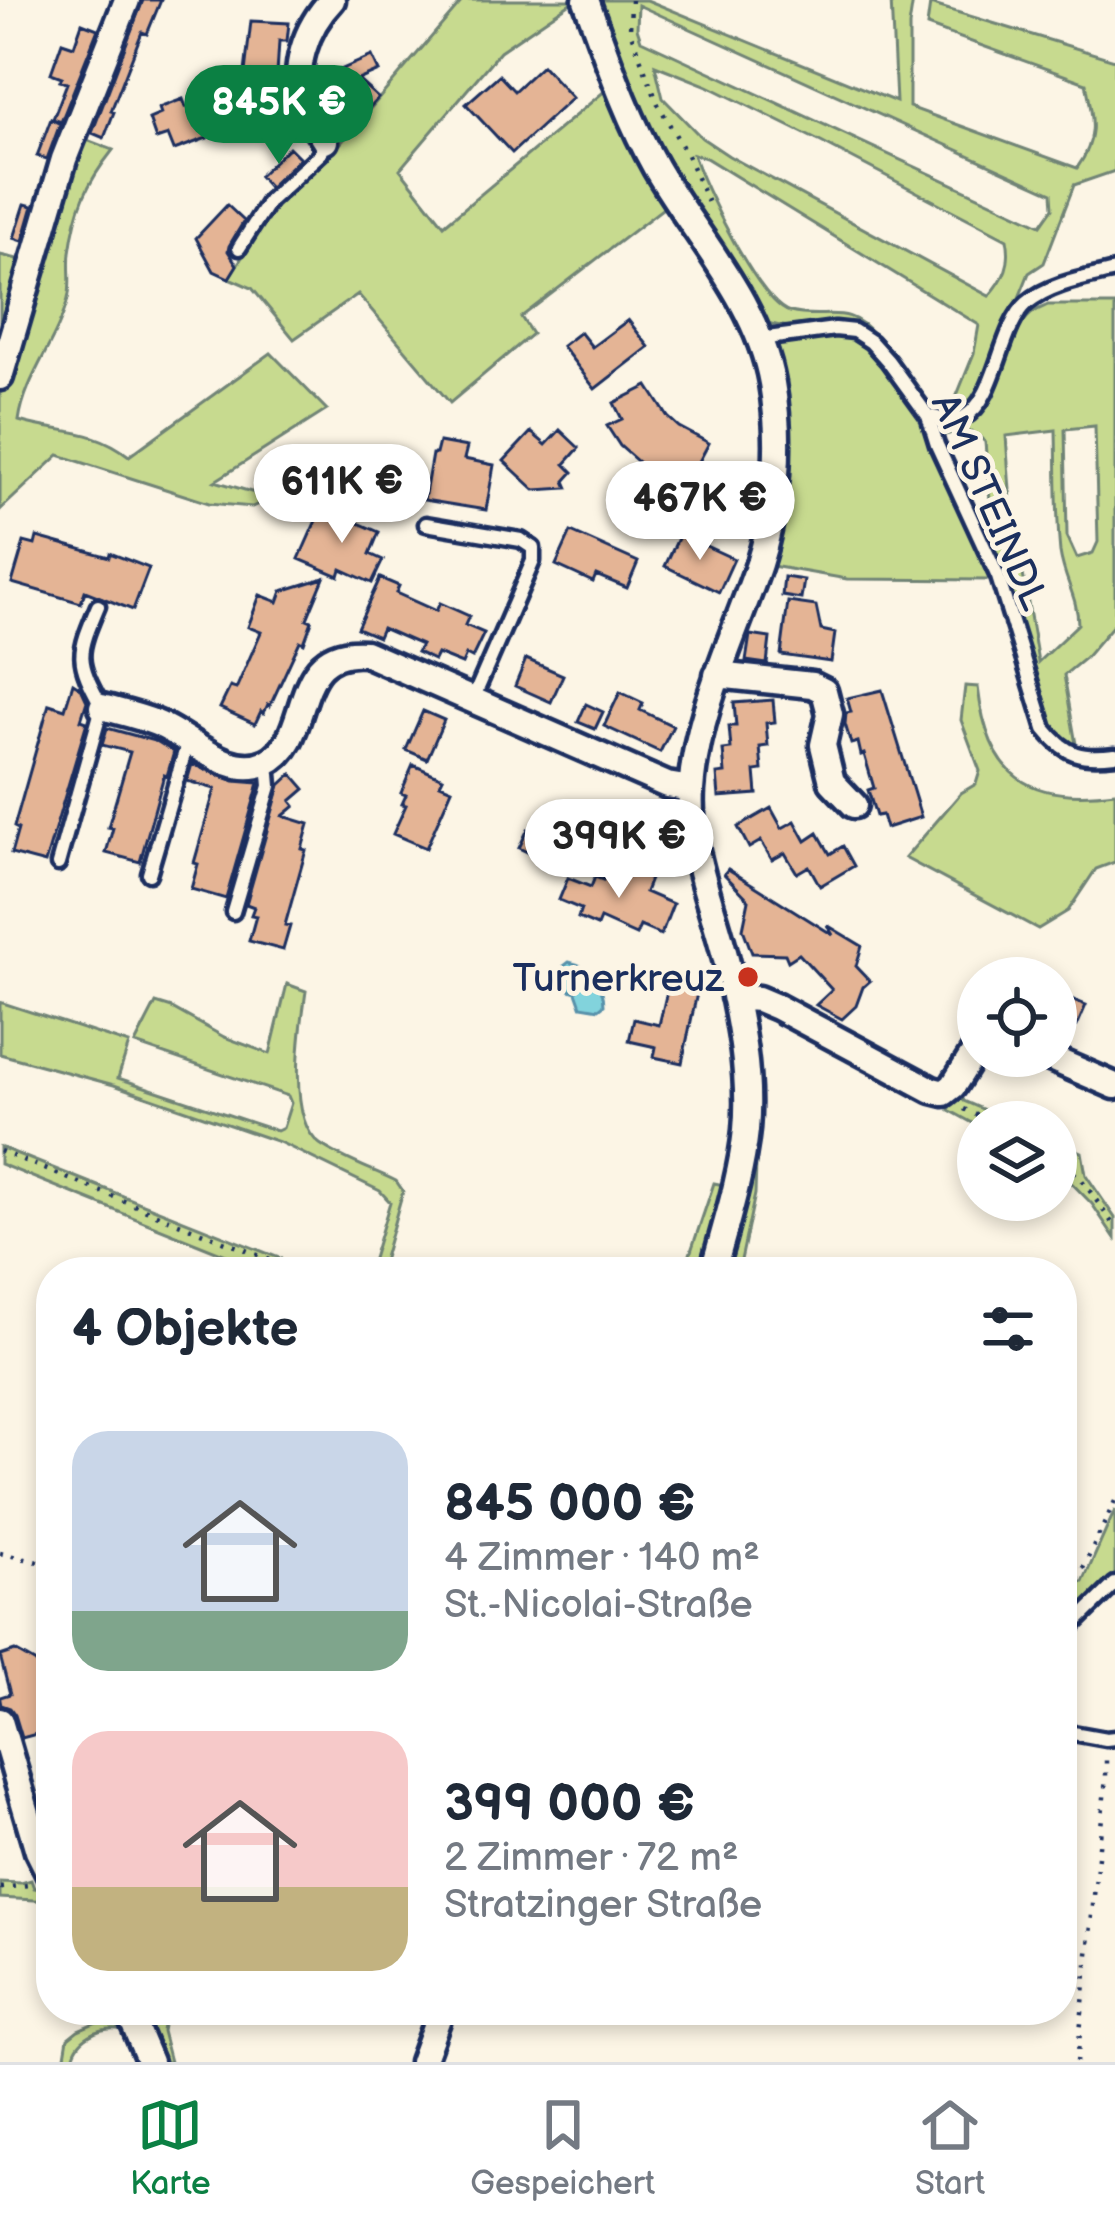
<!DOCTYPE html>
<html lang="de">
<head>
<meta charset="utf-8">
<style>
	body { margin:0; font-family:"Balsamiq Sans",sans-serif; background:#f6f6f7; color:#1f2937; height:100vh; display:flex; flex-direction:column; font-size:45px; white-space:nowrap }
	* { box-sizing:border-box; margin:0 }
	p { font-size:39px; color:#747a83 }
	.icon { flex:none; width:66px; height:66px; fill:none; stroke:currentColor; stroke-width:2; stroke-linecap:round; stroke-linejoin:round }
	.map { position:relative; flex:1; overflow:hidden }
	.drawer { position:absolute; left:36px; top:1257px; width:1041px; height:768px; display:flex; flex-direction:column; background:#fff; border-radius:48px; box-shadow:0 6px 18px #0003 }
	.drawer>* { flex:none }
	.fabs { position:absolute; left:957px; top:957px; display:grid; gap:24px }
	.fabs a { display:grid; place-items:center; width:120px; height:120px; border-radius:50%; background:#fff; box-shadow:0 6px 18px #0003; font-size:60px }
	.price { position:absolute; translate:-50% -102px; padding:0 27px; border-radius:42px; background:#fff; color:#222; font-size:39px; line-height:78px; filter:drop-shadow(0 3px 6px #0008) }
	.price::after { content:''; position:absolute; left:50%; top:72px; width:36px; height:27px; margin-left:-18px; background:inherit; clip-path:polygon(0 0,100% 0,50% 100%) }
	.price.active { background:#0b8043; color:#fff }
	ul { padding:0; list-style:none }
	li { display:flex; align-items:center; gap:36px; height:300px; padding:0 36px }
	li span { display:grid; place-items:center; flex:none; width:336px; height:240px; border-radius:36px; color:#555 }
	li>.icon { margin-inline-start:auto }
	span .icon { width:144px; height:144px; fill:#fffc; stroke-width:1 }
	li b { font-size:51px }
	h2 { display:flex; justify-content:space-between; align-items:center; height:144px; padding:0 36px; font-size:51px }
	.tab-bar { display:flex; justify-content:space-around; align-items:center; height:168px; border-top:3px solid #e0e1e3; background:#fff; font-size:33px; color:#747a83 }
	.tab-bar a { display:grid; justify-items:center; gap:6px }
	.tab-bar .active { color:#0b8043 }
	.map>svg:first-child { display:block }
	.green { fill:#c7da8f; stroke:#718476; stroke-width:3; fill-rule:evenodd }
	.water { fill:#82d3dc; stroke:#5991aa; stroke-width:3 }
	.building { fill:#e4b495; stroke:#1b2f5e; stroke-width:3 }
	.lines { fill:none; stroke-linecap:round; stroke-linejoin:round }
	.lane-casing { stroke:#1b2f5e; stroke-width:21 }
	.street-casing { stroke:#1b2f5e; stroke-width:33 }
	.path { stroke:#1b2f5e; stroke-width:4.5; stroke-dasharray:3 9; stroke-linecap:butt }
	.lane { stroke:#fcf5e5; stroke-width:12 }
	.street { stroke:#fcf5e5; stroke-width:24 }
	.poi-dot { fill:#c8321e; stroke:#fcf5e5; stroke-width:4.5 }
	.labels { text-anchor:middle; stroke-width:10; stroke-linejoin:round; paint-order:stroke }
	.street-label { font-size:39px; fill:#1b2f5e; stroke:#fcf5e5 }
	.poi-label { font-size:39px; fill:#1b2f5e; stroke:#fcf5e5; text-anchor:end }
</style>
</head>
<body>
<div class="map">
<svg width="1115" height="2062" viewBox="0 0 1115 2062">
	<rect width="100%" height="100%" fill="#fcf5e5"/>
	<filter id="ink" filterUnits="userSpaceOnUse"><feTurbulence type="fractalNoise" baseFrequency=".00833" numOctaves="2"/><feDisplacementMap in="SourceGraphic" scale="24" xChannelSelector="R" yChannelSelector="G"/><feConvolveMatrix kernelMatrix="1 2 1 2 8 2 1 2 1" color-interpolation-filters="sRGB"/></filter>
	<g filter="url(#ink)">
		<path class="green" d="M463,0H571L572,2L500,51L400,169L444,225L607,89C621,132 641,170 666,206L521,317L532,334L450,403L358,294L294,339L252,288L229,278L274,206L335,150Z
			M599,0H647L896,102L891,0H913L909,26V107L1077,168C1099,138 1093,117 1086,83L927,26L930,4L1115,60V171L1074,185L1044,263L1029,273L987,377L969,407L961,414L949,415L974,353L979,325L706,158L693,154C703,186 760,304 790,312C827,321 847,301 876,337C830,310 809,336 767,323C740,267 701,218 668,164C637,113 619,56 599,0ZM638,5L1052,193L1053,208L1041,225L641,40L637,28ZM655,65L708,86L821,142L1007,239C1012,263 1005,278 989,296L729,156L702,138L663,98Z
			M79,137L113,150C86,184 76,208 70,252C68,268 72,285 68,299C57,342 25,377 19,421C61,434 92,427 129,456L271,353L327,410L215,481L271,498L252,507L209,503L59,455L0,510V255L43,265Z
			M1048,305H1115V623L1085,658L1064,675L1077,750L1061,740L1050,726L1016,612L995,561L985,442C970,426 961,431 941,436L939,426C986,426 996,384 1012,347C1016,336 1021,322 1031,314C1036,310 1042,308 1048,305ZM1095,426L1098,542L1093,553L1077,558L1067,536L1065,429ZM1056,430C1057,470 1056,512 1060,552C1064,580 1078,598 1078,624L1038,662L1011,504L1006,436Z
			M835,335L852,337L867,347L922,421L992,580L847,579L772,566C795,488 798,422 774,344Z
			M965,686L978,687C988,776 1027,804 1115,792V862L1096,869L1068,911L1038,929L905,858L961,793L976,784L980,771L961,720Z
			M287,984L306,991C301,1026 286,1120 320,1144C342,1159 371,1169 396,1181L403,1191L380,1272H369L390,1202L380,1191L279,1142L114,1085L0,1054V1002L129,1044L118,1078L277,1131L283,1128L291,1103L288,1096L135,1044L156,1003L172,1008L224,1037L270,1054Z
			M959,1090L964,1101L1012,1122H978V1126L949,1110Z
			M757,1133L755,1194L740,1265L738,1272H724Z
			M1056,1141L1082,1152L1086,1175L1115,1218V1238L1092,1204L1056,1167Z
			M0,1147L314,1272H268L0,1164Z
			M714,1183L724,1185L702,1272H684Z
			M1115,1510V1577L1062,1628V1588L1068,1582H1083Z
			M31,1880L34,1888L51,1891V1901L0,1898V1882L21,1883Z
			M134,2010H166L162,2031L170,2062H156Z
			M122,2011L144,2062H136L123,2030C101,2025 74,2038 73,2062H64L68,2038L78,2030Z"/>
		<path class="water" d="M569,962C590,966 604,985 604,1005L599,1009L581,1006L576,992L567,989L559,982L560,969Z"/>
		<path class="building" d="M143,0H161L147,34L142,32L111,111L114,112L104,138L92,133Z
			M251,21L289,23L287,41H279L277,74L245,72Z
			M82,23L98,29L61,122L53,119L67,83L60,81L62,77L51,73L62,42L74,46Z
			M372,56L379,71L358,80L378,98L356,122L336,103L332,105L320,79Z
			M542,65L572,98L512,153L466,104L499,75L514,91Z
			M183,99L186,107L195,104L207,138L174,150L168,135L156,139L149,119L161,114L159,108Z
			M51,119L60,124L47,159L37,156Z
			M289,147L300,158L269,187L259,176Z
			M25,204L33,206L23,241L14,238Z
			M227,205L244,221L229,246L228,251L237,265L229,278L214,271L196,238Z
			M628,320L649,347L595,389L562,346L580,332L592,347Z
			M648,386L668,417L679,427L709,443L694,471L711,480L695,511L677,502L680,497L651,482L654,476L620,446L607,426L622,419L614,403Z
			M560,430L579,448L565,464L573,472L565,481L568,488L535,490L504,461L531,432L546,445Z
			M439,442L467,447L464,459L494,465L486,510L424,500L432,454H436Z
			M322,507L379,532L370,554L383,560L372,583L341,569L339,576L299,559Z
			M571,532L638,562L627,588L596,575L593,582L556,565Z
			M680,534L734,559L719,592L665,566Z
			M37,537L109,557L110,553L149,568L133,610L85,591L81,603L12,583L24,542L35,545Z
			M784,577L804,580L801,599L782,596Z
			M324,578L307,619L312,621L304,643L300,641L270,706L268,704L264,713L261,711L255,724L220,708L230,687L236,689L261,632L248,627L260,595L278,602L282,591Z
			M380,578L399,586L396,593L436,611L440,603L469,616L465,625L484,633L472,658L466,655L462,664L437,654L434,660L417,652L421,645L382,628L378,637L357,628Z
			M788,602L816,606L821,630L835,633L831,662L781,655Z
			M750,635L770,638L767,664L746,661Z
			M526,659L563,675L551,702L515,686Z
			M73,683L81,688L87,701L81,720L87,722L45,863L11,854L18,829L14,827L49,704L65,709Z
			M882,690L921,817L886,828L882,815L876,816L868,790L874,788L864,754L861,755L858,742L851,744L845,724L846,713L851,712L847,698Z
			M620,692L643,703L640,710L673,726L660,752L604,726Z
			M773,700L775,722L766,723L768,746L760,747L762,770L755,771L757,794L719,797L717,774L725,773L723,750L731,749L729,726H736L734,703Z
			M586,704L603,712L595,729L578,722Z
			M423,711L444,720L427,759L406,750Z
			M107,728L158,742L174,752L167,776L164,775L140,862L106,853L113,828L108,827L130,752L102,745Z
			M192,764L234,781L259,783L226,899L191,889L198,864L194,863L215,789L187,781Z
			M413,765L443,778L440,784L452,789L426,848L393,834L406,805L402,804L406,795L401,793Z
			M292,774L305,789L291,801L295,806L283,816L309,824L302,849L306,850L285,925L290,926L283,950L249,941L256,916L251,915L254,907L246,904L280,785Z
			M771,808L782,828L795,821L806,841L818,833L830,854L843,846L854,866L820,886L809,866L797,873L785,853L772,860L761,841L749,848L738,827Z
			M528,829L553,841L544,860L519,848Z
			M610,862L650,879L645,892L673,904L661,935L640,926L636,935L600,919L597,926L578,918L581,909L559,900L568,878L591,887L595,877L603,880Z
			M728,869L833,935L827,925L862,946L856,966L870,981L863,987L856,1006L842,1019L816,1005L832,990L799,954L788,961L785,954L752,953L743,929L749,900L724,874Z
			M668,987L697,993L682,1063L654,1057L656,1047L629,1041L634,1019L659,1025Z
			M1056,993L1086,1005L1077,1026L1056,1017Z
			M15,1651L36,1663L51,1714V1730L22,1738L15,1715L10,1708L1,1705L0,1700V1697L10,1694L0,1656Z"/>
		<g class="lines">
			<defs>
				<path id="lane" d="M239,248L269,201L321,153L325,141
					M760,339L835,329L854,331L871,342L888,361L928,416L937,445L998,577L1045,729C1066,756 1082,759 1115,755
					M928,416C939,418 953,423 964,417C997,400 999,328 1027,303C1051,283 1086,278 1115,271
					M426,524L521,540L533,548V561L473,699
					M58,864L102,707C76,659 77,656 98,606
					M149,874L188,741
					M233,912L270,786L268,763
					M1062,1636L1115,1584
					M1062,1731L1106,1739L1115,1738"/>
				<path id="street" d="M586,0C607,57 626,115 656,168C696,237 758,302 772,383C782,441 777,508 759,564C734,638 697,710 691,790C687,851 715,909 728,968C740,1019 751,1077 746,1130C741,1178 725,1226 713,1272
					M325,141C318,130 310,118 305,107C290,70 306,27 332,0
					M0,377L64,159L127,0
					M717,675L812,685L824,691L830,714L823,745L832,782L854,805
					M102,707C120,712 139,716 156,723C189,736 229,780 267,762C315,739 287,647 365,653L667,785L691,789
					M734,997L758,999L777,1007L932,1090L944,1093L953,1086L978,1046
					M1046,1056L1115,1086
					M0,1721L38,1851L51,1877
					M128,2010L150,2062
					M422,2062L441,2010"/>
			</defs>
			<use href="#lane" class="lane-casing"/>
			<use href="#street" class="street-casing"/>
			<path class="path" d="M631,0L630,31L645,70L658,104L687,155L709,205
				M353,461L403,499L413,513
				M964,1109L991,1122
				M0,1151L300,1272
				M1056,1156L1082,1180L1115,1227
				M0,1553L51,1565
				M1062,1598L1078,1579L1115,1501
				M0,1888L29,1885
				M1077,2062L1106,1778V1757"/>
			<use href="#lane" class="lane"/>
			<use href="#street" class="street"/>
		</g>
	</g>
	<circle class="poi-dot" cx="748" cy="977" r="12"/>
	<g class="labels">
		<g class="street-label">
			<text transform="translate(991 501) rotate(66)" y="14">AM STEINDL</text>
		</g>
		<g class="poi-label">
			<text x="724" y="991">Turnerkreuz</text>
		</g>
	</g>
</svg>
<div class="fabs">
<a><svg class="icon" aria-label="locate" viewBox="0 0 24 24"><circle cx="12" cy="12" r="6"/><path d="M12 2v4M12 18v4M2 12h4M18 12h4"/></svg></a>
<a><svg class="icon" aria-label="layers" viewBox="0 0 24 24"><path d="M12 4l9 5-9 5-9-5zM3 14l9 5 9-5"/></svg></a>
</div>
<b class="price active" style="left:279px;top:167px">845K €</b>
<b class="price" style="left:342px;top:546px">611K €</b>
<b class="price" style="left:700px;top:563px">467K €</b>
<b class="price" style="left:619px;top:901px">399K €</b>
<section class="drawer">
<h2>4 Objekte<svg class="icon" aria-label="filters" viewBox="0 0 24 24"><path d="M4 7h16M4 17h16"/><circle cx="9" cy="7" r="2"/><circle cx="15" cy="17" r="2"/></svg></h2>
<ul>
<li><span style="background:linear-gradient(#c9d6e8 75%,#7fa58c 0)"><svg class="icon" aria-label="home" viewBox="0 0 24 24"><path d="M3 11l9-7 9 7M6 9v11h12V9"/></svg></span><div><b>845 000 €</b><p>4 Zimmer · 140 m²</p><p>St.-Nicolai-Straße</p></div></li>
<li><span style="background:linear-gradient(#f6c9c9 65%,#c2b280 0)"><svg class="icon" aria-label="home" viewBox="0 0 24 24"><path d="M3 11l9-7 9 7M6 9v11h12V9"/></svg></span><div><b>399 000 €</b><p>2 Zimmer · 72 m²</p><p>Stratzinger Straße</p></div></li>
</ul>
</section>
</div>
<nav class="tab-bar">
<a class="active"><svg class="icon" aria-label="map" viewBox="0 0 24 24"><path d="M3 6l6-2 6 2 6-2v14l-6 2-6-2-6 2zM9 4v14M15 6v14"/></svg>Karte</a>
<a><svg class="icon" aria-label="saved" viewBox="0 0 24 24"><path d="M7 4h10v16l-5-4-5 4z"/></svg>Gespeichert</a>
<a><svg class="icon" aria-label="home" viewBox="0 0 24 24"><path d="M3 11l9-7 9 7M6 9v11h12V9"/></svg>Start</a>
</nav>
</body>
</html>
